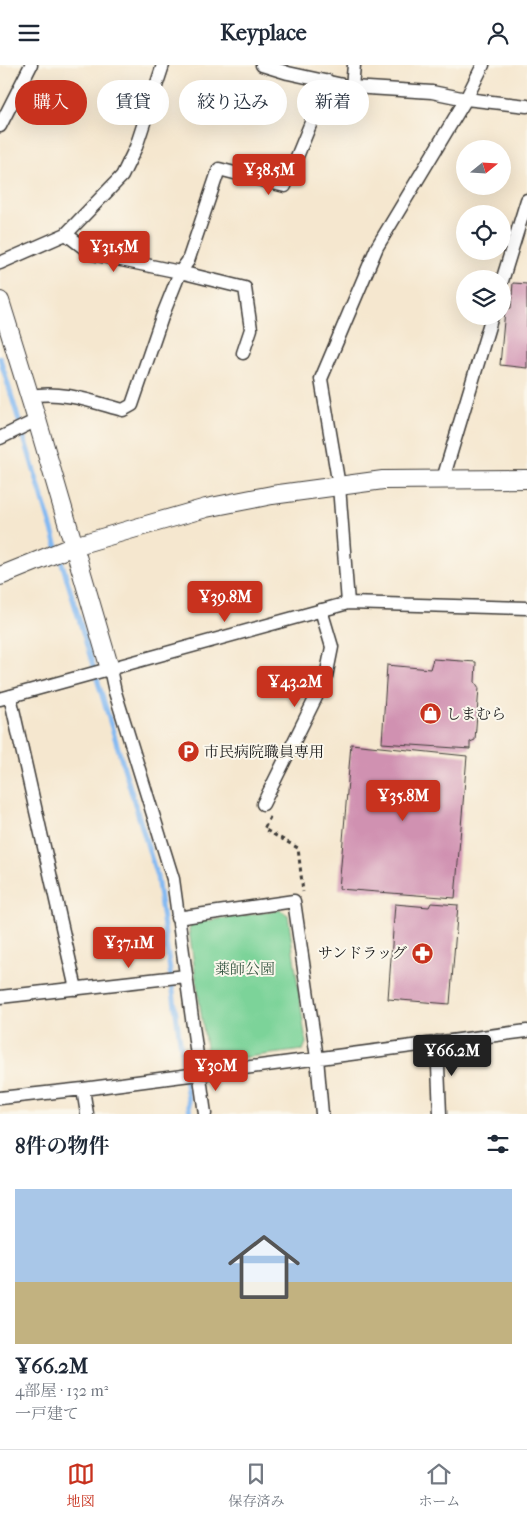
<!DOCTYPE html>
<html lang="ja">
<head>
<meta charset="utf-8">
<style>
	body { margin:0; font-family:"IM FELL French Canon","Noto Serif JP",serif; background:#f2f2f3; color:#1f2937; height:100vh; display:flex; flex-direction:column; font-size:19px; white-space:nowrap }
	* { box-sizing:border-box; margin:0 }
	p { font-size:16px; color:#747a83 }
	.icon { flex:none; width:28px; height:28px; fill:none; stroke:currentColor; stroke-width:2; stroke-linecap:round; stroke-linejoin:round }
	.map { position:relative; height:1049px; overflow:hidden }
	.drawer { display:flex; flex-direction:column; background:#fff; flex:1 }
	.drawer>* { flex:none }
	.guide { position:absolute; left:15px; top:15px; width:498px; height:45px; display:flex; gap:10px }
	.needle { width:32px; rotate:72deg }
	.buttons { position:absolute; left:456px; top:75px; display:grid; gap:10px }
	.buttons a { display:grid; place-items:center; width:55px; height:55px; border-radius:50%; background:#fff; box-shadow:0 5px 20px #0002; font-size:25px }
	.price { position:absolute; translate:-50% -42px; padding:0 11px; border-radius:5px; background:#c8321e; color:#fff; font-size:16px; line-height:32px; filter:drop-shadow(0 1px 2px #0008) }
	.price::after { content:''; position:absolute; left:50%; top:30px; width:15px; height:11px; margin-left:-8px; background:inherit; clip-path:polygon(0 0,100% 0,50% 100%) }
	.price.active { background:#222; color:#fff }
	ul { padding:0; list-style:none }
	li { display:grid; align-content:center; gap:10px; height:265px; padding:0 15px }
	li span { display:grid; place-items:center; height:155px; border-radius:0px; color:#555 }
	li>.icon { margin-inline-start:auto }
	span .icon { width:90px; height:90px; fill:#fffc; stroke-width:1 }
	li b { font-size:21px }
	h2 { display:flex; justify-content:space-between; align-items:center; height:60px; padding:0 15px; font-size:21px }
	.tag { padding:0 18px; border-radius:22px; background:#fff; box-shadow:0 5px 20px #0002; font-size:18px; line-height:45px }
	.tag.active { background:#c8321e; color:#fff }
	header { display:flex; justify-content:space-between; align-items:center; height:65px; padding:0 15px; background:#fff; font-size:22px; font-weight:800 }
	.menu { display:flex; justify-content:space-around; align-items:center; height:70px; border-top:1px solid #e0e1e3; background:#fff; font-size:14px; color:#747a83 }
	.menu a { display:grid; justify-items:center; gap:2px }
	.menu .active { color:#c8321e }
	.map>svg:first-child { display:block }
	.green { fill:#7bd399; stroke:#4c785a }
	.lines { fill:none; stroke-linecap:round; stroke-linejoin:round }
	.stream { stroke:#83b9f2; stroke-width:5 }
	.building { fill:#d091b1 }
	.street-casing { stroke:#3d3a37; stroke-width:15 }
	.secondary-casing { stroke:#3d3a37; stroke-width:20 }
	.path { stroke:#3d3a37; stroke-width:3; stroke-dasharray:4 4; stroke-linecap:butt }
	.street { stroke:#fff; stroke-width:12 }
	.secondary { stroke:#fff; stroke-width:18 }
	.labels { text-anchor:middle; stroke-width:4; stroke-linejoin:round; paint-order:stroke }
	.poi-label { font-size:15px; fill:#1c1c1c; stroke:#fbf7ec; text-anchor:start }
	.park-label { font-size:15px; fill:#3d5c48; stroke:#fbf7ec }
</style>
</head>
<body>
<header><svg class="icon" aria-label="menu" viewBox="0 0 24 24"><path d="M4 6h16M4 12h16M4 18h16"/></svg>Keyplace<svg class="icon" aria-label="person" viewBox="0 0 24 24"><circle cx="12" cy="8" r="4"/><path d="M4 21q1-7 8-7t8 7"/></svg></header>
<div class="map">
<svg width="527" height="1049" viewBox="0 0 527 1049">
	<rect width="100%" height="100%" fill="#fbf7ec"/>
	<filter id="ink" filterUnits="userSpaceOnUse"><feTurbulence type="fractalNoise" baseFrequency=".02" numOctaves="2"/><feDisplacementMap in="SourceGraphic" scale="10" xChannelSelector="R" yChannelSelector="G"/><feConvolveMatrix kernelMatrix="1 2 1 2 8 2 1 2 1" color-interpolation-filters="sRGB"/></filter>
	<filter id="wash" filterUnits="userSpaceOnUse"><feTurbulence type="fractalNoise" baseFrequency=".0096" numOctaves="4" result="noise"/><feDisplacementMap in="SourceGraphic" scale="20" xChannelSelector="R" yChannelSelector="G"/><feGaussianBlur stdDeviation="1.12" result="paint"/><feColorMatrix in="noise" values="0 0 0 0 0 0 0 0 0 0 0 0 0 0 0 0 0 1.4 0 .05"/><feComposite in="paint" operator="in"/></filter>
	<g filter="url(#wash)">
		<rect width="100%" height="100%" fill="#f5e7cf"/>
		<path class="green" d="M280,845L288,850L306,978L303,985L216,996L207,989L189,865L192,858Z"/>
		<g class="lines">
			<path class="stream" d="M0,293L157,812L190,1049"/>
		</g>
		<g id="blocks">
			<path class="building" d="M513,218L527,219V303L500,300L505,245L511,243Z
				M433,594L476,597L475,617L479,623L475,675L470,677V684L382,678L387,600L430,604Z
				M351,679L467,691L455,833L339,824Z
				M431,838L458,840L450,939L388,934L395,839L429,842Z"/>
		</g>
	</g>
	<g filter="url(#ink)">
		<use href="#blocks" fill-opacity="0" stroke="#3d3a37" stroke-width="1"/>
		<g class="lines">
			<defs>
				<path id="street" d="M262,0L288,8L352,22L432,27L466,34L527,41
					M352,22L354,0
					M0,61L31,0
					M66,169L92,189L180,207L245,223L251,264L243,288
					M0,198L66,169L122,111L136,82L163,0
					M502,216L527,135
					M30,331C62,325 93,337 123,345L132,340L162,252L180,207L188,196L219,104L285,121L328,16
					M0,373L37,355
					M443,414L492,251
					M348,538L339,421L321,314L377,182L466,34L483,0
					M110,604L115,627L173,814L205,1049
					M10,631L76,924
					M0,634L348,538L527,543
					M263,739L326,612L332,582L321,545
					M177,853L294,836L317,993L322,1049
					M0,932L186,911
					M437,977L440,1049
					M83,1024L87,1049
					M0,1033L83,1024L527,966"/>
				<path id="secondary" d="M0,236L37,355L110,604
					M0,511L74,481L136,463L206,443L272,430L383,415L527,414"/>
			</defs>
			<use href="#street" class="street-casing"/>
			<use href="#secondary" class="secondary-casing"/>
			<path class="path" d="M270,752L264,764L298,783L303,827"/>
			<use href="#street" class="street"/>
			<use href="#secondary" class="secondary"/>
		</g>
	</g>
	<defs>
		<symbol id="shop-disc" viewBox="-11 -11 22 22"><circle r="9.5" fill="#c8321e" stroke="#fbf7ec"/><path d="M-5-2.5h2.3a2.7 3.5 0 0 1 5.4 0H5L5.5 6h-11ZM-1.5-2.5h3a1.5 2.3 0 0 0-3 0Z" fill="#fff"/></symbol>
		<symbol id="parking-disc" viewBox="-11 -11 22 22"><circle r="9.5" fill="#c8321e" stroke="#fbf7ec"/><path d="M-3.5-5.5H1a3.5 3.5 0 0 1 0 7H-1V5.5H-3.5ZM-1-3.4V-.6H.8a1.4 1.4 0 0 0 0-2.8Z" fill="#fff"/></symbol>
		<symbol id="pharmacy-disc" viewBox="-11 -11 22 22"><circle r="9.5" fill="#c8321e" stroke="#fbf7ec"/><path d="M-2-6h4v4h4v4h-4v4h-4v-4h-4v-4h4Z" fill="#fff"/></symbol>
	</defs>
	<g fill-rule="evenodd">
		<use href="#shop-disc" x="418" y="636" width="25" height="25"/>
		<use href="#parking-disc" x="176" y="674" width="25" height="25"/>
		<use href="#pharmacy-disc" x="410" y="876" width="25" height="25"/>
	</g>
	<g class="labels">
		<g class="poi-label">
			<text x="446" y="654">しまむら</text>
			<text x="204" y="692">市民病院職員専用</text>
			<text x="407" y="893" text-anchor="end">サンドラッグ</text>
		</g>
		<g class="park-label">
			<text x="245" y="909">薬師公園</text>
		</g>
	</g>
</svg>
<div class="buttons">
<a><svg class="needle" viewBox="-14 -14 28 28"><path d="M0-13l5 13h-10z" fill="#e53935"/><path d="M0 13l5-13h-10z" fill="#747a83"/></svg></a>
<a><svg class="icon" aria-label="locate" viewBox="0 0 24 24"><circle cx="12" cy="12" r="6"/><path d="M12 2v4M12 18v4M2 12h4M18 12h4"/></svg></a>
<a><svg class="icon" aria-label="layers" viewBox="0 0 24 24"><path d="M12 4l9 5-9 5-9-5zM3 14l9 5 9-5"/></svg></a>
</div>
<b class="price" style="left:269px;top:131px">¥38.5M</b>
<b class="price" style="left:114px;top:208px">¥31.5M</b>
<b class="price" style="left:225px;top:558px">¥39.8M</b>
<b class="price" style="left:295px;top:643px">¥43.2M</b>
<b class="price" style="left:403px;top:757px">¥35.8M</b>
<b class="price" style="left:129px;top:904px">¥37.1M</b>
<b class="price active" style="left:452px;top:1012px">¥66.2M</b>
<b class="price" style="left:216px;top:1027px">¥30M</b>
<div class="guide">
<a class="tag active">購入</a>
<a class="tag">賃貸</a>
<a class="tag">絞り込み</a>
<a class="tag">新着</a>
</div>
</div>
<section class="drawer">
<h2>8件の物件<svg class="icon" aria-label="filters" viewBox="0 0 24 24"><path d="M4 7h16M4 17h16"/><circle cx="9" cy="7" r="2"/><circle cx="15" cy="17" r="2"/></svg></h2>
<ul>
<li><span style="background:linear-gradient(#a9c7e8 60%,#c2b280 0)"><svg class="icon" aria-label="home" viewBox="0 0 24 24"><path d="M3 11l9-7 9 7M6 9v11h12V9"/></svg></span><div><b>¥66.2M</b><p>4部屋 · 132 m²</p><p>一戸建て</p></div></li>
</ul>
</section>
<nav class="menu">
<a class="active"><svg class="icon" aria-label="map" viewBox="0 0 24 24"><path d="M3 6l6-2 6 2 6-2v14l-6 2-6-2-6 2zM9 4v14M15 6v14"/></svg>地図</a>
<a><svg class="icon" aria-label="saved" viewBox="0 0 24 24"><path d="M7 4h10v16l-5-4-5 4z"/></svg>保存済み</a>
<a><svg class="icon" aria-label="home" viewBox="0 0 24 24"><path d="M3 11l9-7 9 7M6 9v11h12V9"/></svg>ホーム</a>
</nav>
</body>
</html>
